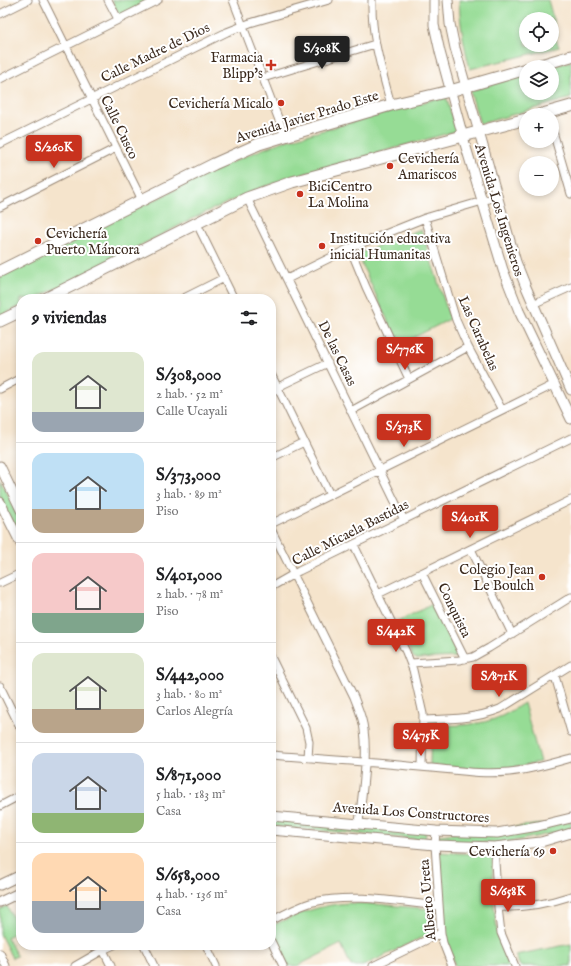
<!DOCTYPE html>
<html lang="es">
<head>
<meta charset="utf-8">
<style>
	body { margin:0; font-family:"IM FELL English",serif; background:#f6f6f6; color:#202124; height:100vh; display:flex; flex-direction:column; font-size:15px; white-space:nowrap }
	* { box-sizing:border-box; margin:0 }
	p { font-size:13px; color:#757577 }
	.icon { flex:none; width:22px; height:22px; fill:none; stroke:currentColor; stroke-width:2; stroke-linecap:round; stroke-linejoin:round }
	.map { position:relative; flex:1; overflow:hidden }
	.drawer { position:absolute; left:16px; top:294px; width:260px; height:656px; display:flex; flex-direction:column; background:#fff; border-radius:16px; box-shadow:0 2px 6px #0003 }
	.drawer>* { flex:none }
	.controls { position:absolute; left:519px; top:12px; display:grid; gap:8px }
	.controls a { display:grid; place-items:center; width:40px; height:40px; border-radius:50%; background:#fff; box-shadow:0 2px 6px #0003; font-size:20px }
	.price { position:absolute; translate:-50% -34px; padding:0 9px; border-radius:4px; background:#c8321e; color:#fff; font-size:13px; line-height:26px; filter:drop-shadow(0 1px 2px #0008) }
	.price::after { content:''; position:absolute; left:50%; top:24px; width:12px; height:9px; margin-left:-6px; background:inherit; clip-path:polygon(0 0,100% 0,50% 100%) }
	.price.current { background:#222; color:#fff }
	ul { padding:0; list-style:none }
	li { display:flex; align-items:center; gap:12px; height:100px; padding:0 16px }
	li+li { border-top:1px solid #e0e0e0 }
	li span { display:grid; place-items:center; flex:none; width:112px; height:80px; border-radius:12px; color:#555 }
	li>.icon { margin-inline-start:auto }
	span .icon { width:48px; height:48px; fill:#fffc; stroke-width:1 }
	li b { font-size:17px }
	h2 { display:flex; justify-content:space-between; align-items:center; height:48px; padding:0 16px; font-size:17px }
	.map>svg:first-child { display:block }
	.green { fill:#96dc95; stroke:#68835a; fill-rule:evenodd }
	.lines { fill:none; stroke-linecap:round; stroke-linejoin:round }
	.minor-casing { stroke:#988775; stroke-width:9 }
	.tertiary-casing { stroke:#988775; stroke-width:11 }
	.primary-casing { stroke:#988775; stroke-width:13 }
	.minor { stroke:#fff; stroke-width:7 }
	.tertiary { stroke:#fff; stroke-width:9 }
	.primary { stroke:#fff; stroke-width:11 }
	.poi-dot { fill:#c8321e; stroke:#fff; stroke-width:1.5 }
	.labels { text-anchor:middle; stroke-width:4; stroke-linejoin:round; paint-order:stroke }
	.street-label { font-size:14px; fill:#3b2a1e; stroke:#fff }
	.poi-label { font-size:14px; fill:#3b2a1e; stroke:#fff; text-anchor:end }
</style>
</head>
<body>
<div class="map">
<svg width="571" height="966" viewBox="0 0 571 966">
	<rect width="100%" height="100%" fill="#fff"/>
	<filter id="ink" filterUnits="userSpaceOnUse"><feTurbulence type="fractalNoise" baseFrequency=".025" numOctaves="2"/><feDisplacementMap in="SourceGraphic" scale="8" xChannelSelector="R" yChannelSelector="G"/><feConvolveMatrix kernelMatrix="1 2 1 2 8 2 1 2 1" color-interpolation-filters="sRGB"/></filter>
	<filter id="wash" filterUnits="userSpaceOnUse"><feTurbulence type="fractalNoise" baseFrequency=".012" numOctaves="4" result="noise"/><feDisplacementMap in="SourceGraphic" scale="16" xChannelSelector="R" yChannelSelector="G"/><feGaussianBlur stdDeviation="0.9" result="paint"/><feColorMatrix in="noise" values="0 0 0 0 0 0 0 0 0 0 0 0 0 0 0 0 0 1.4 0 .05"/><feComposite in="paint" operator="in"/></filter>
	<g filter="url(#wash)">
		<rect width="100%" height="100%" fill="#f5e4cc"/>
		<path class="green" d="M112,0H153L120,17Z
			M459,0H548L558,36L555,37L559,47L470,69C464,46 460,24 459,0ZM526,19H552V45H526Z
			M571,61V98L480,124L470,91L526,74V93H552V67Z
			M446,96L456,131L310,172L260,188L202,214L35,299H21V306L0,316V277L215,170L248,155L281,142Z
			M421,229L450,319L399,345L357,254Z
			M0,479L21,521V541L0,498Z
			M435,603L457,654L455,657L417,659L413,657L396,622Z
			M524,703L540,762L507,768L485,770L430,765L431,725C455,726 480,726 502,716C510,712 517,707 524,703Z
			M271,818L426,832L425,840L271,826Z
			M571,821V829L521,840L494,843L440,841L438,840L439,835Z
			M439,852L492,855L494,905L497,930L500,943L511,966H455L446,940Z
			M348,903L375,904L432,909L433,932L363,966H351L341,944L297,966H288L271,930V926C298,914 318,905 348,903Z
			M7,906L15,922L21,920V930L7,937L17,956L12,958L0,934V910Z
			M571,944V966H520L515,955Z"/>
	</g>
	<g filter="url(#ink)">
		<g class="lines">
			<defs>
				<path id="minor" d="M43,0L142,200
					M108,0L118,19
					M233,0L285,136
					M372,0C371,37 382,70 391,105
					M0,14L28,0
					M263,78L375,44
					M0,79L158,0
					M552,128L571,194
					M0,144L227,32L250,23L329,0
					M247,198L404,520
					M0,207L116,148
					M425,218L456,320L468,347L502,410
					M197,224L234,299
					M350,248L366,287L409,379
					M287,279L350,248L425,218L496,197
					M182,299L224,278
					M533,304L571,287
					M271,374L330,495
					M0,389L21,378
					M271,392L284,384L328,363
					M351,411L468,347
					M271,458L304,442
					M271,524L555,384
					M271,529L354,697C358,708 363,718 364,730C368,758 362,794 359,823
					M354,545L406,652L413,670L423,714L422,767
					M471,549L512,634
					M422,573L465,659
					M0,583L21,573
					M271,587L299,571L571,438
					M378,594L571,500
					M271,657L306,728L309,742L308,758
					M411,663L459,660L473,657L489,648L571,597
					M555,676L571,732
					M0,686L21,729
					M423,720C449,719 475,719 500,709L571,665
					M271,755C321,759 371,762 420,767C450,769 479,775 509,772C530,770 550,764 571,758
					M0,806L21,795
					M436,831L435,845L441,933L443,943L452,966
					M494,847L498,907L501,933L515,966
					M498,907C523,908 547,904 571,896
					M271,921C284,914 299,906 313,902C354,893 398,902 439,906
					M271,941L283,966
					M144,945L154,966
					M206,945L216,966
					M103,950L114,945
					M0,953L6,966
					M75,966L103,950L111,966
					M373,966L441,933"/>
				<path id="tertiary" d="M434,0V25L440,52L465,144L503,270L519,311L571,419
					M448,0L450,24L455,48L516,262L526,287L571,390
					M0,466L21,510
					M0,502L21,544
					M271,816L436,831L497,833L538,826L571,818
					M271,830L435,845L494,847L541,842L571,833
					M0,885L21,875
					M0,902L21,892"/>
				<path id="primary" d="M534,67L571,56
					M539,115L571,106
					M0,271L214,164L259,144L285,136L391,105L450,91L526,69
					M45,299L247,198L292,182L526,119
					M0,321L21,311"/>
			</defs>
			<use href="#minor" class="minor-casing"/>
			<use href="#tertiary" class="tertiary-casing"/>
			<use href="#primary" class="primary-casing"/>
			<use href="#minor" class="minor"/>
			<use href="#tertiary" class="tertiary"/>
			<use href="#primary" class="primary"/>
		</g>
	</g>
	<g class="poi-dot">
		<path d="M269 59h4v4h4v4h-4v4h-4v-4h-4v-4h4z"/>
		<circle cx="281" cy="103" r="4"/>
		<circle cx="390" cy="166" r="4"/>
		<circle cx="300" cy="194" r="4"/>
		<circle cx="38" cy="241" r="4"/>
		<circle cx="322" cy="246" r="4"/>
		<circle cx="542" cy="577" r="4"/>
		<circle cx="553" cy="851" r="4"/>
	</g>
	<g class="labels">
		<g class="street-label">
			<text transform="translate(155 52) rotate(-26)" y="5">Calle Madre de Dios</text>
			<text transform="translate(307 116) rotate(-17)" y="5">Avenida Javier Prado Este</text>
			<text transform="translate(120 127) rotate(64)" y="5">Calle Cusco</text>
			<text transform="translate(500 210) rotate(73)" y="5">Avenida Los Ingenieros</text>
			<text transform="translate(479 333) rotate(66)" y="5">Las Carabelas</text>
			<text transform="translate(338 353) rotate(64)" y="5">De las Casas</text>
			<text transform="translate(350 532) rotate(-27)" y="5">Calle Micaela Bastidas</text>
			<text transform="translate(455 610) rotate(64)" y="5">Conquista</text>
			<text transform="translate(411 812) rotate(4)" y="5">Avenida Los Constructores</text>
			<text transform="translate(427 900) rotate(-95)" y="5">Alberto Ureta</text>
		</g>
		<g class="poi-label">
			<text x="263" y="62">Farmacia<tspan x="263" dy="16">Blipp's</tspan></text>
			<text x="273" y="108">Cevichería Micalo</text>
			<text x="398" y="163" text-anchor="start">Cevichería<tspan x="398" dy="16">Amariscos</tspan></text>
			<text x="308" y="191" text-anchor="start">BiciCentro<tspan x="308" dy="16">La Molina</tspan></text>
			<text x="46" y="238" text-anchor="start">Cevichería<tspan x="46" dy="16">Puerto Máncora</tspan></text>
			<text x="330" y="243" text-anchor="start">Institución educativa<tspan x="330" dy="16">inicial Humanitas</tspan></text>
			<text x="534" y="574">Colegio Jean<tspan x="534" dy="16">Le Boulch</tspan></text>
			<text x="545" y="856">Cevichería 69</text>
		</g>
	</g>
</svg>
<div class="controls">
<a><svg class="icon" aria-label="locate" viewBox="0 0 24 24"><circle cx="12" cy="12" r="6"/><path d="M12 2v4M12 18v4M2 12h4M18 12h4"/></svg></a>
<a><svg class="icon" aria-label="layers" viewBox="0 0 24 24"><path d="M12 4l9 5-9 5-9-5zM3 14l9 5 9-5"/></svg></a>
<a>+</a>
<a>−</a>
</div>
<b class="price current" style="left:322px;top:70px">S/308K</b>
<b class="price" style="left:54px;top:169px">S/260K</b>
<b class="price" style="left:405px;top:371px">S/776K</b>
<b class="price" style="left:404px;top:448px">S/373K</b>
<b class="price" style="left:470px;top:539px">S/401K</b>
<b class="price" style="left:396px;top:653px">S/442K</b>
<b class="price" style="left:499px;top:698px">S/871K</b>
<b class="price" style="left:421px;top:757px">S/475K</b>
<b class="price" style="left:508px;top:913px">S/658K</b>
<section class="drawer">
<h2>9 viviendas<svg class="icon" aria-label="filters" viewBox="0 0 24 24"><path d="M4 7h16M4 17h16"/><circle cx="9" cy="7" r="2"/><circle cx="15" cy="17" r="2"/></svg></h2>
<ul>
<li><span style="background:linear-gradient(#dfe7d0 75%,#9aa5b1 0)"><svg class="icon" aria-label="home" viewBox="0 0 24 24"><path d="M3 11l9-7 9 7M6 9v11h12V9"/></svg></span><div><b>S/308,000</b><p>2 hab. · 52 m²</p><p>Calle Ucayali</p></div></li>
<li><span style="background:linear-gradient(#bfe0f5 70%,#b9a48a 0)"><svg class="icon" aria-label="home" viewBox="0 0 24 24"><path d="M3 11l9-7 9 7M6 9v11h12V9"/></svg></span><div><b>S/373,000</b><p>3 hab. · 89 m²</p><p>Piso</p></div></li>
<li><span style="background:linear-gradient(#f6c9c9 75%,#7fa58c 0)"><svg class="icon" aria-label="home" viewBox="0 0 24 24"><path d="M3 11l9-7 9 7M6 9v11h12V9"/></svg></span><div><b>S/401,000</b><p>2 hab. · 78 m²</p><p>Piso</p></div></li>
<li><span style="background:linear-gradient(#dfe7d0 70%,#b9a48a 0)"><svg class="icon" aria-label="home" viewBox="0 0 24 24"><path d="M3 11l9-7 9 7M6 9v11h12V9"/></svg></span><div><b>S/442,000</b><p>3 hab. · 80 m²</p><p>Carlos Alegría</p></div></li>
<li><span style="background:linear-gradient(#c9d6e8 75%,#8fb573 0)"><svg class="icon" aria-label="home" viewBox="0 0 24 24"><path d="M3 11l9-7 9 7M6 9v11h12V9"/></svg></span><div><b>S/871,000</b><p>5 hab. · 183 m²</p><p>Casa</p></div></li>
<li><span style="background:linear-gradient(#ffd9b3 60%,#9aa5b1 0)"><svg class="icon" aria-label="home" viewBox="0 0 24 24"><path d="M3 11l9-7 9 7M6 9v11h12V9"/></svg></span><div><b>S/658,000</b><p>4 hab. · 136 m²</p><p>Casa</p></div></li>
</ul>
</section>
</div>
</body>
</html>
